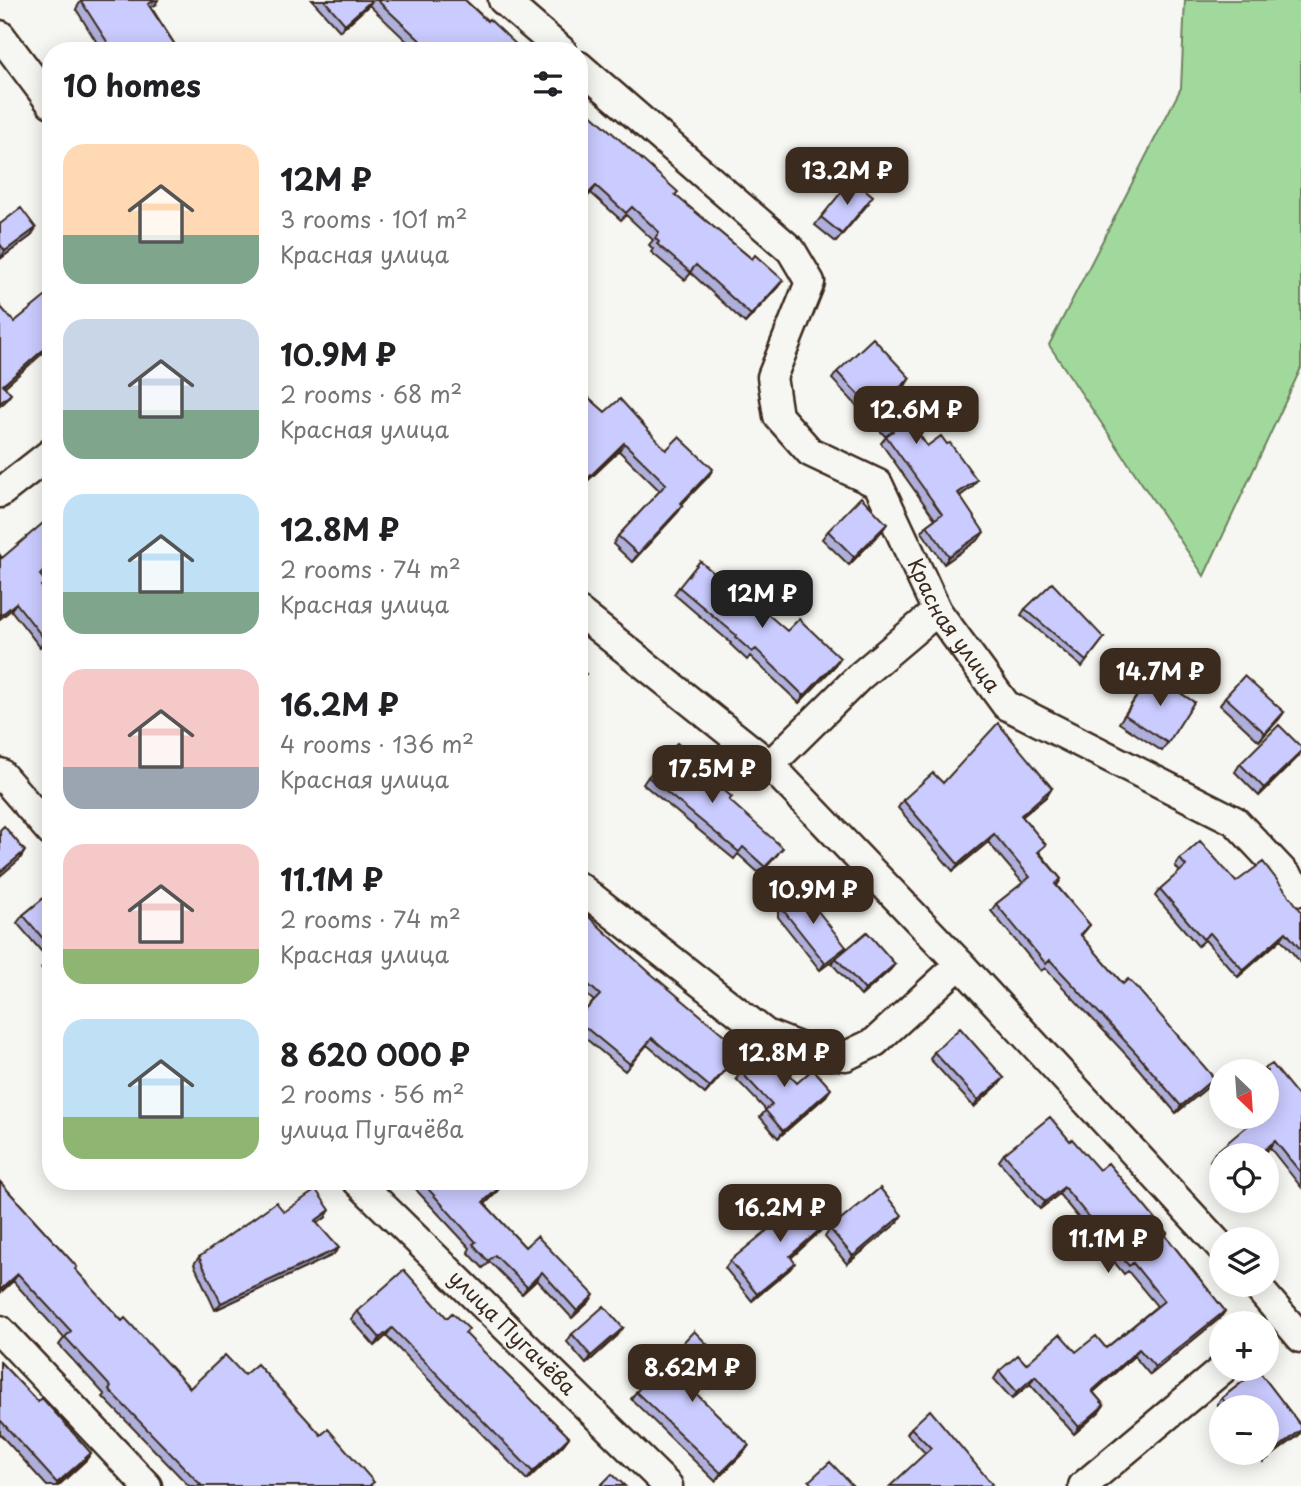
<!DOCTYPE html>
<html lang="en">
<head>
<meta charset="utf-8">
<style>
	body { margin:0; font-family:"Playpen Sans",sans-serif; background:#f2f2f2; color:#202124; height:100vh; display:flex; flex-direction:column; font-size:26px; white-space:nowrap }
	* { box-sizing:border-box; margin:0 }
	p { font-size:23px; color:#757577 }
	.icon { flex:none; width:38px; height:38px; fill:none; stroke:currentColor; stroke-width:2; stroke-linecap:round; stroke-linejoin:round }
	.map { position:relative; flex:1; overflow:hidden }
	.side { position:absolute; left:42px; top:42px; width:546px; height:1148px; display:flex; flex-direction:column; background:#fff; border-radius:28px; box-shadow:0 4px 18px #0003 }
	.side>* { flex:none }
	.needle { width:46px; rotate:155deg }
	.buttons { position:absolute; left:1209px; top:1059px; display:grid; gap:14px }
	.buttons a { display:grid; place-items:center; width:70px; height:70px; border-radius:50%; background:#fff; box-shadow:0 4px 18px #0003; font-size:35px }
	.price { position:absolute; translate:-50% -60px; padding:0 16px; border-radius:14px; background:#3b2a1e; color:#fff; font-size:23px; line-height:46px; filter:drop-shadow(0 2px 4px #0008) }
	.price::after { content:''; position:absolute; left:50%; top:42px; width:21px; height:16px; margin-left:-10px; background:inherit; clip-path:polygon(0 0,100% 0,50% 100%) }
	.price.selected { background:#222; color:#fff }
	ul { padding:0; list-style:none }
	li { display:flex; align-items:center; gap:21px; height:175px; padding:0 21px }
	li span { display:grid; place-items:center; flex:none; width:196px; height:140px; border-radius:21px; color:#555 }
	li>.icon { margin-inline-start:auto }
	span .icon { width:84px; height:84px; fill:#fffc; stroke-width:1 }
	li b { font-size:30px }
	h2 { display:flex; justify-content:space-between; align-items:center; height:84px; padding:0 21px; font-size:30px }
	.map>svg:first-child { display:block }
	.green { fill:#a1d99d; stroke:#6e825e; stroke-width:2 }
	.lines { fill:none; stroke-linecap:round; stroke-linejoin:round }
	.minor-casing { stroke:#3b2a1e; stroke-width:33 }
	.minor { stroke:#f6f6f2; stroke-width:28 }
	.wall { fill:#aeafda; stroke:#3b2a1e; stroke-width:2 }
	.shaded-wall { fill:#8d8eb2; stroke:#3b2a1e; stroke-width:2 }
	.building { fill:#cacbfe; stroke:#3b2a1e; stroke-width:2 }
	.labels { text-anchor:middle; stroke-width:7; stroke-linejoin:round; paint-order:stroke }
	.street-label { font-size:21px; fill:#3b2a1e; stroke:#f6f6f2 }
</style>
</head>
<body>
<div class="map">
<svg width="1301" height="1486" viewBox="0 0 1301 1486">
	<rect width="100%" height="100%" fill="#f6f6f2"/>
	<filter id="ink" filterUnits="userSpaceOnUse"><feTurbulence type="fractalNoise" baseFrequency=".0143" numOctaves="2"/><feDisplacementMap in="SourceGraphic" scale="14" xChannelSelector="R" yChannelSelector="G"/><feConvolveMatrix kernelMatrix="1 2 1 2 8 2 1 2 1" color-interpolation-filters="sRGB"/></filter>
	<g filter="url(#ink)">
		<path class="green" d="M1185,0H1301V368L1204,576L1049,345L1181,88Z"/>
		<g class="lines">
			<defs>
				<g id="minor">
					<path d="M503,0L562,51"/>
					<path d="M0,35L51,103"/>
					<path id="s1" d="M579,66L791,250L810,282L772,377L778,416L810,452L878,484L937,611L1006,705L1235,821L1301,891"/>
					<path d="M0,493L51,453"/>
					<path d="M579,612L770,765L960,964L1222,1248"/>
					<path d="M770,765L859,677L937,611"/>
					<path d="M0,773L51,832"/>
					<path d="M579,887L766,1034L812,1052L846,1056L875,1042L960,964"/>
					<path id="s2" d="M357,1181L668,1486"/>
					<path d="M1255,1284L1301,1338"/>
					<path d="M0,1330L147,1486"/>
					<path d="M1083,1486L1224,1368"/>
				</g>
			</defs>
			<use href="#minor" class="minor-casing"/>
			<use href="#minor" class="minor"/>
		</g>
		<path class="wall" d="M312,0H465L521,51H417L369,5L340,31Z
			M81,1L155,5L151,7L179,51H102L76,9Z
			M579,103L675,195L752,259L783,280L777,288L745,323L691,273L685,280L651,252L653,249L649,245L653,240L626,215L621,220L591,193Z
			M868,204L836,242L815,225L821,217Z
			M0,224L31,236L0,259Z
			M837,372L905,386L894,397L927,446L972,487L960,496L979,539L944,564L922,532L927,525L935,519L881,443L886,437L832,379Z
			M579,389L605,412L708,477L682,504L683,505L678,512L632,562L613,544L618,536L660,491L619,451L579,489Z
			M828,531H882L849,565L822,539Z
			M2,558L41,576L46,582L42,587L51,598V639L40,647L11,610Z
			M721,579L787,631L840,658L835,666L799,703L750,656L747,660L730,644L731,643L674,594L679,587Z
			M1025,609L1104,638L1082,667L1021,615Z
			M1151,674L1194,702L1162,751L1119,723Z
			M1225,697L1284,712L1279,719L1259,741L1220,705Z
			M1298,757L1259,796L1235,772L1240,764Z
			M695,765L729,801L778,854L760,874L738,854L734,859L643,784L648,777Z
			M943,783L1052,788L1047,796L1022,817L1040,853L1061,879L1057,886L1090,925L1081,936L1123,984L1214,1078L1209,1086L1176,1113L1132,1061L1045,968L1041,971L991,911L996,904L1023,883L988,842L953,871L898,808L903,800Z
			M1180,859L1301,911V963L1281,939L1238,977L1205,940L1198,946L1155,896L1160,889L1180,872L1175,866Z
			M51,892V980L41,968L48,959L17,923L23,915Z
			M783,900L846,947L842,953L895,964L890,970L861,996L832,964L836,958L820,970L778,917V907Z
			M579,908L737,1057L705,1094L647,1045L625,1071L579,1033V1017L594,1001L579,988Z
			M934,1052L1004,1078L999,1084L974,1107L930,1059Z
			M1267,1071L1301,1099V1187L1270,1148L1262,1155H1222V1175L1210,1161L1215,1153L1267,1116Z
			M741,1072L797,1083L826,1096L778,1138L760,1117L766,1110L736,1079Z
			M1070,1141L1099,1170L1167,1233L1166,1236L1225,1311L1220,1318L1150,1375L1134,1356L1093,1392L1104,1405L1099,1412L1074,1434L1030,1384L1012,1399L994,1379L999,1371L1076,1352L1106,1348L1157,1306L1128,1271L1124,1274L1059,1194L1040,1209L999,1161L1004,1154Z
			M220,1181H236L227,1189Z
			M410,1181H495L500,1187L495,1194L485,1204L525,1247L589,1302L572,1318L537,1280L522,1294L490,1262L483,1268L468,1252L470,1248L419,1193Z
			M0,1182L77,1267L75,1270L122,1321L190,1388L244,1375L321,1435L371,1486H189L103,1397L105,1395L59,1345L64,1338L13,1281L0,1293Z
			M284,1212L325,1218L317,1223L333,1255L215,1310L194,1264L199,1257Z
			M897,1223L847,1264L825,1237L830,1229Z
			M827,1225L791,1258L790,1269L752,1301L725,1268L730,1261Z
			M357,1311L465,1334L569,1437L563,1445L527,1480L386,1336L375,1346L351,1319Z
			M623,1328L617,1336L586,1364L567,1342L572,1334Z
			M717,1354L712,1362L688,1386L749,1445L744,1452L715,1481L631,1399L636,1392Z
			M0,1362L38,1402L91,1453L86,1460L58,1486H47L0,1434Z
			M1258,1370L1301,1426V1431L1299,1435L1263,1462L1256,1452H1267V1407H1222V1409L1217,1404L1222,1398Z
			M911,1428L990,1486L925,1453L907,1434Z"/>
		<path class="shaded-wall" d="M155,0H158L155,5L143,12L148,4Z
			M372,0H373L369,5L340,31L345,24Z
			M596,186L591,193L579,205V203Z
			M36,228L31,236L0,259L5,251Z
			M783,280L777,288L745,323L751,315Z
			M51,343V346L0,391L3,385Z
			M910,378L905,386L887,402L892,395Z
			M11,394L5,402L0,406V403Z
			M624,443L619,451L579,489V487Z
			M713,469L708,477L675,510L681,503Z
			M977,480L972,487L953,501L958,493Z
			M683,505L678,512L632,562L638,554Z
			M887,524L882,531L849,565L854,557Z
			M984,532L979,539L944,564L949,556Z
			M16,603L11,610L0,619V616Z
			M51,636V639L40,647L45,640Z
			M840,658L835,666L799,703L804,696Z
			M1284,712L1279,719L1259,741L1265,733Z
			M1301,752L1298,757L1259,796L1264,788Z
			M1052,788L1047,796L1015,822L1021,815Z
			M994,834L988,842L953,871L958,864Z
			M25,851L20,859L0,876V872Z
			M1286,932L1281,939L1238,977L1243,970Z
			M846,947L841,954L820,970L825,963Z
			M895,964L890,970L861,996L865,990Z
			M742,1050L737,1057L705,1094L710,1087Z
			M1004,1078L999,1084L974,1107L978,1100Z
			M1214,1078L1209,1086L1176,1113L1181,1106Z
			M831,1089L826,1096L778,1138L783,1131Z
			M1275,1141L1270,1148L1262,1155H1258Z
			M233,1181H236L227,1189Z
			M500,1187L495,1194L478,1210L483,1202Z
			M1064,1187L1059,1194L1040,1209L1045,1202Z
			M330,1210L325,1218L309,1228L315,1221Z
			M902,1215L897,1223L847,1264L853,1256Z
			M832,1219L827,1225L785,1263L790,1256Z
			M339,1248L333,1255L215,1310L221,1303Z
			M795,1263L790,1269L752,1301L757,1294Z
			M542,1272L537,1280L522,1294L527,1287Z
			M18,1274L13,1281L0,1293V1290Z
			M594,1295L589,1302L572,1318L577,1311Z
			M1225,1311L1220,1318L1150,1375L1155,1367Z
			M392,1328L386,1336L375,1346L380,1338Z
			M623,1328L617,1336L586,1364L591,1356Z
			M1139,1349L1134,1356L1087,1398L1092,1391Z
			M717,1354L712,1362L682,1393L687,1385Z
			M1035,1376L1030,1384L1012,1399L1017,1392Z
			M1104,1405L1099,1412L1074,1434L1079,1427Z
			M1301,1430L1299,1435L1263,1462L1268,1456Z
			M569,1437L563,1445L527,1480L533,1472Z
			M749,1445L744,1452L715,1481L721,1473Z
			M91,1453L86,1460L58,1486H56Z"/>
		<path class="building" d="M83,0H155L148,4L179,51H113L81,1Z
			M324,0H372L345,24Z
			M377,0H465L487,21L489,19L520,48L519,49L521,51H426L428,48Z
			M579,103L678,192L675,195L752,259L755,255L783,280L751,315L696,265L690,272L657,244L659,242L655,238L659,232L632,207L626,213L596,186L579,203Z
			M852,179L873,196L842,234L821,217Z
			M21,208L36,228L5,251L0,244V224Z
			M51,292V343L3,385L11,394L0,403V306L14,322Z
			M873,338L910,378L892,395L927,446L941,436L947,444L950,443L977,480L958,493L984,532L949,556L927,525L942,514L886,436L893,431L837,372Z
			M579,389L605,412L620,399L666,450L679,437L713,469L681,503L683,505L638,554L618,536L666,484L624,443L579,487Z
			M861,497L887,524L854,557L828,531Z
			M49,518L51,519V563L40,575L46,582L41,586L51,598V636L45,640L16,603L0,616V555L2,558Z
			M700,561L721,579L724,576L787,631L799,619L840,658L804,696L756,649L752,652L735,637L736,635L679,587Z
			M1052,583L1104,638L1086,661L1025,609Z
			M579,669L586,674L579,681Z
			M1151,674L1194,702L1168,743L1125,715Z
			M1244,676L1284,712L1265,733L1225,697Z
			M998,723L1052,788L1021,815L1046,845L1038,852L1061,879L1055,884L1090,925L1080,934L1123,984L1128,979L1138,989L1214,1078L1181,1106L1137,1054L1050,960L1046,964L996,904L1030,877L994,834L958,864L903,800L933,773L943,783Z
			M1279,725L1301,747V752L1264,788L1240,764Z
			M677,743L698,761L694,765L732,797L729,800L783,848L765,867L743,847L739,852L648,777Z
			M4,826L25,851L0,872V830Z
			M1200,841L1236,882L1263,862L1301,911V950L1286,932L1243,970L1210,933L1203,939L1160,889L1186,866L1180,859Z
			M51,892V948L23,915Z
			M794,892H803L846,947L825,963L783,910V900Z
			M579,908L649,972L742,1050L710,1087L652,1038L630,1064L579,1022V1017L600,995L579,976Z
			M867,932L895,964L865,990L836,958Z
			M51,957V966L47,961Z
			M960,1028L1004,1078L978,1100L934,1052Z
			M765,1049L797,1083L813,1069L831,1089L783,1131L765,1110L772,1105L741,1072Z
			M1272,1064L1301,1099V1173L1275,1141L1258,1155H1222V1161L1215,1153L1259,1116H1267V1110L1273,1105L1267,1096V1071H1261Z
			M1050,1117L1070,1141L1072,1139L1099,1170L1108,1163L1167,1233L1165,1235L1225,1311L1155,1367L1139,1349L1092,1391L1104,1405L1079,1427L1035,1376L1017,1392L999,1371L1018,1355L1026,1364L1060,1334L1076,1352L1096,1336L1106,1348L1164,1301L1133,1263L1129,1266L1064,1187L1045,1202L1004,1154Z
			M421,1181H495L500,1187L483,1202L525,1247L537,1236L594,1295L577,1311L542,1272L527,1287L495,1255L488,1261L473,1244L476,1242Z
			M0,1182L77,1267L75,1269L122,1321L125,1318L190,1388L225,1355L244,1375L257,1364L321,1435L328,1429L374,1482L369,1486H202L109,1390L111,1387L65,1337L71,1331L18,1274L0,1290Z
			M880,1188L902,1215L853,1256L830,1229Z
			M316,1190L330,1210L315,1221L339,1248L221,1303L199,1257L276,1202L284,1212Z
			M811,1194L832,1219L790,1256L795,1263L757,1294L730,1261Z
			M404,1270L447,1318L452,1313L469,1329L465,1333L569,1437L533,1472L392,1328L380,1338L357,1311Z
			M604,1306L623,1328L591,1356L572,1334Z
			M694,1331L717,1354L687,1385L749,1445L721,1473L636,1392Z
			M0,1362L38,1402L42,1398L91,1453L57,1483L0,1420Z
			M1258,1370L1301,1426V1430L1268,1456L1265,1452H1267V1407H1229L1222,1398Z
			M930,1410L992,1484L989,1486H890L931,1448L911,1428Z
			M830,1462L853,1486H813L809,1481Z
			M612,1474L625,1486H600Z"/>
	</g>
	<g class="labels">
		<g class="street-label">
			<text dy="7" stroke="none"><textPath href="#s1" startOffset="744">Красная улица</textPath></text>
			<text dy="7" stroke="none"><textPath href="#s2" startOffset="217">улица Пугачёва</textPath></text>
		</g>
	</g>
</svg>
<div class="buttons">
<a><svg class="needle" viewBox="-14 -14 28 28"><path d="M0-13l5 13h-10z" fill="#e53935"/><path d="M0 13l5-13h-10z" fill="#757577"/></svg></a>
<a><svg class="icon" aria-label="locate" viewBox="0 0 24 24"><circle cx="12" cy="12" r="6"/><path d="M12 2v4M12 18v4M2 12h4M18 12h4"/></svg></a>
<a><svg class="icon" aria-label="layers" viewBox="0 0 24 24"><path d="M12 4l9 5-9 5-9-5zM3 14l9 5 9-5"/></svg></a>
<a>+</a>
<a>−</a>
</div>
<b class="price" style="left:847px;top:207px">13.2M ₽</b>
<b class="price" style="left:916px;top:446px">12.6M ₽</b>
<b class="price selected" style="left:762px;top:630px">12M ₽</b>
<b class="price" style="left:1160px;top:708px">14.7M ₽</b>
<b class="price" style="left:712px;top:805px">17.5M ₽</b>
<b class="price" style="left:813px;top:926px">10.9M ₽</b>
<b class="price" style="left:784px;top:1089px">12.8M ₽</b>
<b class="price" style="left:780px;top:1244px">16.2M ₽</b>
<b class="price" style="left:1108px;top:1275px">11.1M ₽</b>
<b class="price" style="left:692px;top:1404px">8.62M ₽</b>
<section class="side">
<h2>10 homes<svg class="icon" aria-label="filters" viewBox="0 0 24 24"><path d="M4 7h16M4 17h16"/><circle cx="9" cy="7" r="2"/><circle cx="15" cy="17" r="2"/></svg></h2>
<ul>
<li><span style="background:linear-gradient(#ffd9b3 65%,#7fa58c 0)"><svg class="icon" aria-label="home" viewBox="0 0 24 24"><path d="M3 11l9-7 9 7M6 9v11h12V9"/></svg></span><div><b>12M ₽</b><p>3 rooms · 101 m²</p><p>Красная улица</p></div></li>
<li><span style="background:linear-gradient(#c9d6e8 65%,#7fa58c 0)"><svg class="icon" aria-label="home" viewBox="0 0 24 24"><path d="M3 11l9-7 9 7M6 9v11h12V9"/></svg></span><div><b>10.9M ₽</b><p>2 rooms · 68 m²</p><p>Красная улица</p></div></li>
<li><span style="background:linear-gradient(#bfe0f5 70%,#7fa58c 0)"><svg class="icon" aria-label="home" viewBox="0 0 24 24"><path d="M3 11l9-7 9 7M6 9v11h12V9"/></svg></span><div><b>12.8M ₽</b><p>2 rooms · 74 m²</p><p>Красная улица</p></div></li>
<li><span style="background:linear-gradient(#f6c9c9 70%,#9aa5b1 0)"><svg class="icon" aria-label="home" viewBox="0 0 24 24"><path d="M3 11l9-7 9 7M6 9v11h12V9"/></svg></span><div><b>16.2M ₽</b><p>4 rooms · 136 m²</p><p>Красная улица</p></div></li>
<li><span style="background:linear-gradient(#f6c9c9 75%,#8fb573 0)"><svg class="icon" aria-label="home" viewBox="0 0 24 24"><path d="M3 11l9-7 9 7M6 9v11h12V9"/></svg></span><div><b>11.1M ₽</b><p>2 rooms · 74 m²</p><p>Красная улица</p></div></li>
<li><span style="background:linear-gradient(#bfe0f5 70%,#8fb573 0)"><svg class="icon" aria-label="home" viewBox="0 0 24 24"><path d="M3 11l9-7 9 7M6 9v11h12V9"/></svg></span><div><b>8 620 000 ₽</b><p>2 rooms · 56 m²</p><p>улица Пугачёва</p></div></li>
</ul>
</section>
</div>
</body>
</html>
